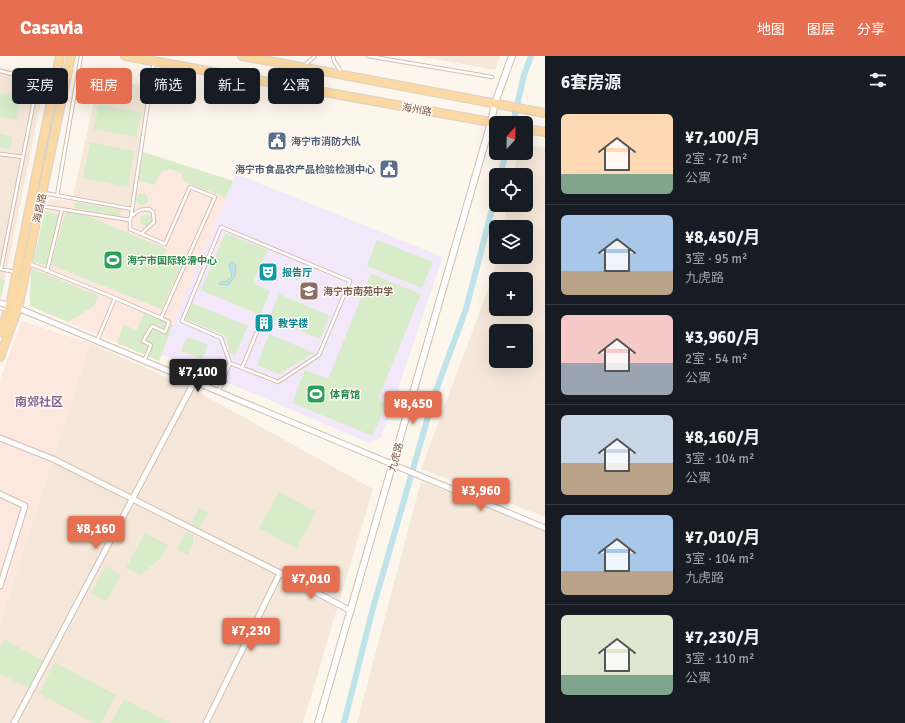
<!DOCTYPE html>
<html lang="zh">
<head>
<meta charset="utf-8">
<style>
	body { margin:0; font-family:Signika,"Noto Sans SC",sans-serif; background:#242831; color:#f1f3f6; height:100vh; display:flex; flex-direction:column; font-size:15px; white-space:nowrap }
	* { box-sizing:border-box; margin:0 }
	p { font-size:13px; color:#9ea1a6 }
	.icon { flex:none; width:22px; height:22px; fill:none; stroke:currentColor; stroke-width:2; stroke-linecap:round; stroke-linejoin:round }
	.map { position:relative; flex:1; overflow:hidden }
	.side { display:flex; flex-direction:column; background:#171b24; width:360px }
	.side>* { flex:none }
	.top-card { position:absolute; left:12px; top:12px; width:380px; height:36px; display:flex; gap:8px }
	.needle { width:26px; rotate:22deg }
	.buttons { position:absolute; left:489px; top:60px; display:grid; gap:8px }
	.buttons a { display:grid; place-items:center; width:44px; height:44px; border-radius:6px; background:#171b24; box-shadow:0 4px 16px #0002; font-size:20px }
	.price { position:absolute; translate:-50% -34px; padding:0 9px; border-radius:4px; background:#e76f51; color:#fff; font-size:13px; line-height:26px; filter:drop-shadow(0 1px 2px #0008) }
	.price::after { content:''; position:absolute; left:50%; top:24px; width:12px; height:9px; margin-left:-6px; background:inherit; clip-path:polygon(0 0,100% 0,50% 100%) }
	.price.active { background:#222; color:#fff }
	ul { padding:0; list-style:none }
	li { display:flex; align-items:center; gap:12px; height:100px; padding:0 16px }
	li+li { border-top:1px solid #363941 }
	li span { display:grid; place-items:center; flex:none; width:112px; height:80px; border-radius:6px; color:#555 }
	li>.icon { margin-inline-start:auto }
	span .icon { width:48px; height:48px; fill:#fffc; stroke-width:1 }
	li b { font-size:17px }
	h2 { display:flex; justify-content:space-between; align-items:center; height:48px; padding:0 16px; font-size:17px }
	.tag { padding:0 14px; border-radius:6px; background:#171b24; box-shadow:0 4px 16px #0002; font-size:14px; line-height:36px }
	.tag.active { background:#e76f51; color:#fff }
	header { display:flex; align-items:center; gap:24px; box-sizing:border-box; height:56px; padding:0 20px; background:#e76f51; color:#fff }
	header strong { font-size:19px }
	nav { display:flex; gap:22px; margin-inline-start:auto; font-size:14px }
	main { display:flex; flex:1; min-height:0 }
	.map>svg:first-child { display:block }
	.residential { fill:#f5e8da; fill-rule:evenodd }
	.commercial { fill:#fde8e0 }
	.education { fill:#f3e8fa }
	.green { fill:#d8ecc9 }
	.water { fill:#bfe3e8; stroke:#a5d3da }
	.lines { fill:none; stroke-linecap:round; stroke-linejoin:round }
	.canal { stroke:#bfe3e8; stroke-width:6 }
	.service-casing { stroke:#d1beb0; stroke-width:4.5 }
	.minor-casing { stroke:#d1beb0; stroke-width:7 }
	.tertiary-casing { stroke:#d1beb0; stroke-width:8 }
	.primary-casing { stroke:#dad1cd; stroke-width:10 }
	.service { stroke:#fff; stroke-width:2.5 }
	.minor { stroke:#fff; stroke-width:5 }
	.tertiary { stroke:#fff; stroke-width:6 }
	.primary { stroke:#fbd9a5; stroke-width:8 }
	.labels { text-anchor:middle; stroke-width:3; stroke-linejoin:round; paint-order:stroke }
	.street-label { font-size:10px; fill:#7a5c4d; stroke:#fffaf3 }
	.service-label { font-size:10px; font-weight:bold; fill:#4e5e75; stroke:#fffaf3; text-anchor:start }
	.leisure-label { font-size:10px; font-weight:bold; fill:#27864d; stroke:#fffaf3; text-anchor:start }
	.culture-label { font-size:10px; font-weight:bold; fill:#0d838f; stroke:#fffaf3; text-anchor:start }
	.education-label { font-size:10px; font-weight:bold; fill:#785e54; stroke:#fffaf3; text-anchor:start }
	.quarter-label { font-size:12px; font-weight:bold; fill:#846695; stroke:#fffaf3 }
</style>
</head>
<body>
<header>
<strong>Casavia</strong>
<nav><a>地图</a><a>图层</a><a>分享</a></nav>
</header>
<main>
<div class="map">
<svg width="545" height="667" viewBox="0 0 545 667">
	<rect width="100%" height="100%" fill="#fdf6ec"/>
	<path class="residential" d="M417,0H500L495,14Z
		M0,11L46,21L0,247Z
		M99,23L153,31L133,150L73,140Z
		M526,89L545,91V461L421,413L492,223L497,201H526V171H503L507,149H526V119H513L518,97H526ZM496,223H526V253H496ZM496,275H526V305H496Z
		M90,287L191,332L373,433L303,667H0V567Z
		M421,425L545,475V667H357Z"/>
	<path class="commercial" d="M143,96L233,125L159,305L30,250L31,212L48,145L50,143L133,150Z
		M22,265L90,287L0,567V324Z"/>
	<path class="education" d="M236,118L443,201L381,382L369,387L161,298Z"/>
	<path class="green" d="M0,37L21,41L16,64L0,61Z
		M99,49L142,56L136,81L93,73Z
		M0,78L13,81L10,93L0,91Z
		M90,86L134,95L128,131L83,122Z
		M143,96L233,125L226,141L187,127L184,125L181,117L171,113L163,115L156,124L155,129L138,124Z
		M136 143a6 6 0 1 1 12 0a6 6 0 1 1-12 0Z
		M75,146L121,154L120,160L74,152Z
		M45,155L59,159L47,209L33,206Z
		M68,155L86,159L167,193L164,200L182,208L161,253L51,209L64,161Z
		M140 164a6 6 0 1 1 12 0a6 6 0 1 1-12 0Z
		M225,177L268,194L253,227L270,235L260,259L201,234Z
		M377,184L433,206L422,232L367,210Z
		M31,212L99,240L94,250L68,266L30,250Z
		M371,218L421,238L378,343L386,347L373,380L292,347L305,314L328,323Z
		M0,222L5,224L1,242L0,241Z
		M279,238L330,260L320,283L269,262Z
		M192,247L248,270L235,300L230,298L226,280L185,263Z
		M144,257L173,269L159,305L117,287L124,269L137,274Z
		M269,278L314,297L279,318L257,309Z
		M187,281L208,289L202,303L181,295Z
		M279,436L316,456L296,492L259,472Z
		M199,452L208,457L200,472L191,468Z
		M186,475L193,479V487L188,499L177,493Z
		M145,477L168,489L161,502L140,519L126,512Z
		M106,510L121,519L106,545L91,537Z
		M4,583L43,605L28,632L0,618V592Z
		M55,606L116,639L101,667H93L39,637Z
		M124,643L170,667H111Z"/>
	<path class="water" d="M232,206L236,209L235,220L228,229L219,228L223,225L226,226L232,220L229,208Z"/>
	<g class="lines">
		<path class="canal" d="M513,67L524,19L531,0
			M500,119L506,97
			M344,667L373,552L434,340L466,253L496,138"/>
		<defs>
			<path id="service" d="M333,0L334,5L342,17
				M368,0L492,21
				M304,10L315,0
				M0,15L38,24L1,213L15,216
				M0,98L23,101
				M44,137L132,153
				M57,140L81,0
				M41,150L130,164V173L165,188L190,131L215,141L161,262L169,266L165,276L152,270L143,285L151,289L144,305
				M131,160L154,6
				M130,164L131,160L140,154L149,153L153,156L154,166L141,178
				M28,207L115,242
				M47,215L62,153
				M0,252L7,254
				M97,285L115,242L161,262
				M242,312L259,271
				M218,336L230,307L278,326L319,299L350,225L221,171L182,265L221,282L230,307"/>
			<path id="minor" d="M0,247L18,252L545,472
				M0,382L53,403L280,517L351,555
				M0,438L25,450L0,530
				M14,667L191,332L192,326
				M206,667L280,517"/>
			<path id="tertiary" d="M318,667L491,66L495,47L512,0"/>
			<path id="primary" d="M125,0L496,67
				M242,0L545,57
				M526,73L545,76
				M0,277L10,250L60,0
				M0,301L18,252L71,0"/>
		</defs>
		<use href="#service" class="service-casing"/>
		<use href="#minor" class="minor-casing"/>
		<use href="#tertiary" class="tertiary-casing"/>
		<use href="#primary" class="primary-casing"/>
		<use href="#service" class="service"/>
		<use href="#minor" class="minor"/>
		<use href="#tertiary" class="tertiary"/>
		<use href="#primary" class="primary"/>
	</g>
	<defs>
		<symbol id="civic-square" viewBox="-11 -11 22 22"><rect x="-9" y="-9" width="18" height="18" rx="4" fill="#5c6f8a" stroke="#fffaf3"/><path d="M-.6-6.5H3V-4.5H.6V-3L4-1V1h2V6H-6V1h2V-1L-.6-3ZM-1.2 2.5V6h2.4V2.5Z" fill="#fff"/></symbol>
		<symbol id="stadium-square" viewBox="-11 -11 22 22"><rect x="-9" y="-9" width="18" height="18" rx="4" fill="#2e9e5b" stroke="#fffaf3"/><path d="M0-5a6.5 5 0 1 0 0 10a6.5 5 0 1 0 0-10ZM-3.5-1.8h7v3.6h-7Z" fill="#fff"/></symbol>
		<symbol id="theatre-square" viewBox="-11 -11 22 22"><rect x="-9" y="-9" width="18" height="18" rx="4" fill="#0f9aa8" stroke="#fffaf3"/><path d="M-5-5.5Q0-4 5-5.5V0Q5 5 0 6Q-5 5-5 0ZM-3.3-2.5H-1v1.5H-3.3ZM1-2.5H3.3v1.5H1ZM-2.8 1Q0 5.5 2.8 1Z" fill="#fff"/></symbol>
		<symbol id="school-square" viewBox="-11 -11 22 22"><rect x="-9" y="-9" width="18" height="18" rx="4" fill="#8d6e63" stroke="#fffaf3"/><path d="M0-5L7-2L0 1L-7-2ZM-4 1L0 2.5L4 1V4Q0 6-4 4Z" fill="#fff"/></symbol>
		<symbol id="building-square" viewBox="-11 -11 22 22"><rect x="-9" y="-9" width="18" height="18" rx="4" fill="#0f9aa8" stroke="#fffaf3"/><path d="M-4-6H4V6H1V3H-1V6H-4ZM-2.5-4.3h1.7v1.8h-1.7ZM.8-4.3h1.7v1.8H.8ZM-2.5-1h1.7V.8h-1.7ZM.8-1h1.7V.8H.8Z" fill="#fff"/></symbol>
	</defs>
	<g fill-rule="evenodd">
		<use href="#civic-square" x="266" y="74" width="22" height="22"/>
		<use href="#civic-square" x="378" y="102" width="22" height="22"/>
		<use href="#stadium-square" x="102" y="193" width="22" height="22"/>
		<use href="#theatre-square" x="257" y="205" width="22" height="22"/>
		<use href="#school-square" x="298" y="224" width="22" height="22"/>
		<use href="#building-square" x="253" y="256" width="22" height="22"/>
		<use href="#stadium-square" x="305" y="327" width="22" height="22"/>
	</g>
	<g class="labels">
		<g class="street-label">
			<text transform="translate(417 53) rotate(10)" y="4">海州路</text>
			<text transform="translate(39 152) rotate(-78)" y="4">海昌路</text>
			<text transform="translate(395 401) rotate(-74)" y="4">九虎路</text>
		</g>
		<g class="service-label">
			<text x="291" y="89">海宁市消防大队</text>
			<text x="375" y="117" text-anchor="end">海宁市食品农产品检验检测中心</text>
		</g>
		<g class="leisure-label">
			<text x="127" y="208">海宁市国际轮滑中心</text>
			<text x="330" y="342">体育馆</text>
		</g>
		<g class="culture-label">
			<text x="282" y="220">报告厅</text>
			<text x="278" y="271">教学楼</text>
		</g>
		<g class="education-label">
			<text x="323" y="239">海宁市南苑中学</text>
		</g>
		<g class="quarter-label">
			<text x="39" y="350">南郊社区</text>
		</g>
	</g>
</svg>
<div class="buttons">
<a><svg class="needle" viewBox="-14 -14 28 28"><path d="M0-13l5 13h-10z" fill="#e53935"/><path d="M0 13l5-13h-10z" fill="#9ea1a6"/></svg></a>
<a><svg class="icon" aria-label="locate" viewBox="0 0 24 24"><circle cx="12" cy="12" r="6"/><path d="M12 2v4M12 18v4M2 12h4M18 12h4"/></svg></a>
<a><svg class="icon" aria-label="layers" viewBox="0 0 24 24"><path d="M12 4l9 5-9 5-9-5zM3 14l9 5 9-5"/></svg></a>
<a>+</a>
<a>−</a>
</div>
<b class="price active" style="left:198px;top:337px">¥7,100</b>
<b class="price" style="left:413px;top:369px">¥8,450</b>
<b class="price" style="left:481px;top:456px">¥3,960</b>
<b class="price" style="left:96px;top:494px">¥8,160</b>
<b class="price" style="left:311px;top:544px">¥7,010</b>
<b class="price" style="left:251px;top:596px">¥7,230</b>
<div class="top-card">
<a class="tag">买房</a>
<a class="tag active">租房</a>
<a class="tag">筛选</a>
<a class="tag">新上</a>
<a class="tag">公寓</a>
</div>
</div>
<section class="side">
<h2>6套房源<svg class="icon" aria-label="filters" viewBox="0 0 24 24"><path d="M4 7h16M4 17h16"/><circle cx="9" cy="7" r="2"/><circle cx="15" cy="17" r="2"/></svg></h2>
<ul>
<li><span style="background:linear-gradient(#ffd9b3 75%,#7fa58c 0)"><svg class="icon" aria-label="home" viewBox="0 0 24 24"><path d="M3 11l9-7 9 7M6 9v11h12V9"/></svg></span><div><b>¥7,100/月</b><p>2室 · 72 m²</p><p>公寓</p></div></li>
<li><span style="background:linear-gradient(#a9c7e8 70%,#b9a48a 0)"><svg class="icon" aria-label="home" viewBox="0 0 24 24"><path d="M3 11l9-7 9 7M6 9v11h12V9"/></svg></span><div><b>¥8,450/月</b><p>3室 · 95 m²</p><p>九虎路</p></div></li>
<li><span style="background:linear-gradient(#f6c9c9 60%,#9aa5b1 0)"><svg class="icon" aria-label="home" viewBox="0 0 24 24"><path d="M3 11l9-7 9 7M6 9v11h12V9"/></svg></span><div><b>¥3,960/月</b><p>2室 · 54 m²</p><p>公寓</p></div></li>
<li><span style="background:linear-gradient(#c9d6e8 60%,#b9a48a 0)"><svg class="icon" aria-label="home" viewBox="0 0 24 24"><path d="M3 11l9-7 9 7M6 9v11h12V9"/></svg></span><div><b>¥8,160/月</b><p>3室 · 104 m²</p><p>公寓</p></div></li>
<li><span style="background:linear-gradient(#a9c7e8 70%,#b9a48a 0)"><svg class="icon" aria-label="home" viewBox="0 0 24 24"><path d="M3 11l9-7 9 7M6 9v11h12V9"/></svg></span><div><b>¥7,010/月</b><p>3室 · 104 m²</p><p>九虎路</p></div></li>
<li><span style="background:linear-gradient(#dfe7d0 75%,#7fa58c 0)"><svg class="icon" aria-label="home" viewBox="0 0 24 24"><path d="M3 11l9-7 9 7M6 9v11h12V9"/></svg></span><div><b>¥7,230/月</b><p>3室 · 110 m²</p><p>公寓</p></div></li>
</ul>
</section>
</main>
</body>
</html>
